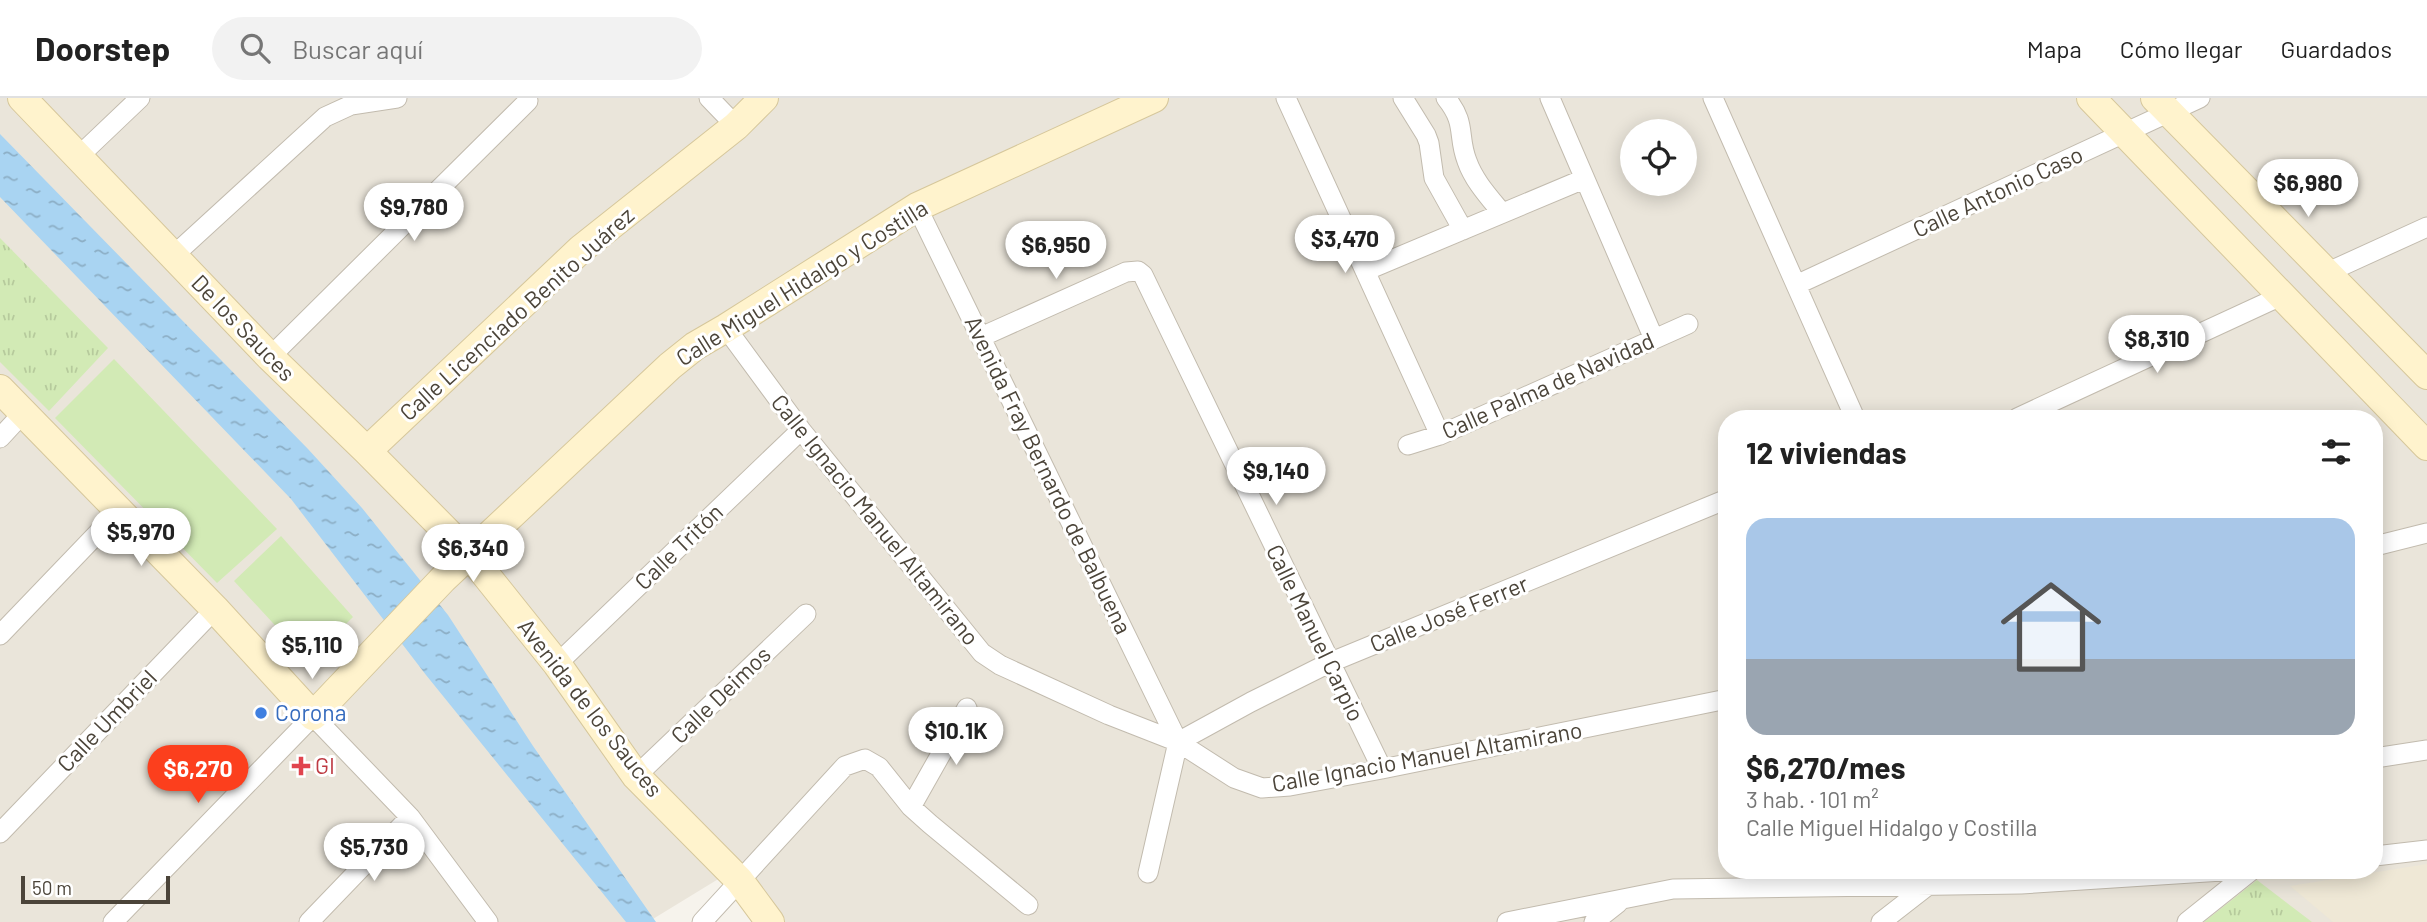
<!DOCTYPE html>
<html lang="es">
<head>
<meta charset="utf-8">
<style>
	body { margin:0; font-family:Barlow,sans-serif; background:#f2f2f2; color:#222; height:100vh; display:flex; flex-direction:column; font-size:26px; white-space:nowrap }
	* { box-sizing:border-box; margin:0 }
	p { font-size:23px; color:#767676 }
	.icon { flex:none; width:38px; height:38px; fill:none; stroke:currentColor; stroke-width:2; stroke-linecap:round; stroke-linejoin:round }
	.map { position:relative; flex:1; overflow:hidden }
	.details { position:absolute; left:1718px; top:312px; width:665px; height:469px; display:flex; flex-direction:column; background:#fff; border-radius:28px; box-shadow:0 4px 18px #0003 }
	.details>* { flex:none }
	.controls { position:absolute; left:1620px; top:21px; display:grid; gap:14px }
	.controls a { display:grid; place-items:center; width:77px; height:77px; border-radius:50%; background:#fff; box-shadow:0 4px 18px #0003; font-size:35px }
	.scale { position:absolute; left:21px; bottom:18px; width:149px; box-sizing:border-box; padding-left:7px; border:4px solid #4b4439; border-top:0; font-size:19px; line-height:24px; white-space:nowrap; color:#4b4439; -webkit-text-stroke:5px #fff; paint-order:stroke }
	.price { position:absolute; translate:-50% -60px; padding:0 16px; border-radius:24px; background:#fff; color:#222; font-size:23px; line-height:46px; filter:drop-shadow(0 2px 4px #0008) }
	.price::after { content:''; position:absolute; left:50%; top:42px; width:21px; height:16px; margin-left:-10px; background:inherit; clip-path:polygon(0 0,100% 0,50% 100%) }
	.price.selected { background:#fc3f1d; color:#fff }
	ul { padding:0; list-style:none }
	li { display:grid; align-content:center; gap:14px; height:371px; padding:0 28px }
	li+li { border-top:2px solid #e0e0e0 }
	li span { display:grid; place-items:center; height:217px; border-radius:21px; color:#555 }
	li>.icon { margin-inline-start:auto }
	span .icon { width:126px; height:126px; fill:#fffc; stroke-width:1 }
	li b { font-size:30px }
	h2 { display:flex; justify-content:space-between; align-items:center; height:84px; padding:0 28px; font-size:30px }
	header { display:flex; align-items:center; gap:42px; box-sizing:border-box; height:98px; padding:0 35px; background:#fff; border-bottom:2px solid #e0e0e0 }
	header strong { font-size:33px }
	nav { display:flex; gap:38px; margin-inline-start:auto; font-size:24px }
	.search { width:490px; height:63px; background:#f2f2f2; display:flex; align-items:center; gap:18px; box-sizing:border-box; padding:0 24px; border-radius:38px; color:#767676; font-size:26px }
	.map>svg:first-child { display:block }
	.residential { fill:#eae5da; fill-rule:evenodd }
	.education { fill:#efe8d6 }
	.park { fill:url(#park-tufts) }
	.pitch { fill:#d2eab5 }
	.water { fill:url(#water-ripples) }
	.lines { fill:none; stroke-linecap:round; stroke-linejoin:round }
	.street-casing { stroke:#c2bbae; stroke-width:21 }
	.secondary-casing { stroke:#d6c79b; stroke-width:30 }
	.street { stroke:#fff; stroke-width:19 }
	.secondary { stroke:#fff3cd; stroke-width:28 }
	.shop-dot { fill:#3f7fe0; stroke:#fff; stroke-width:2.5 }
	.health-dot { fill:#e0444e; stroke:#fff; stroke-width:2.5 }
	.labels { text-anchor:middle; stroke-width:6; stroke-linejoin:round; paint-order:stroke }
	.street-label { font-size:23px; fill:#4b4439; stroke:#fff }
	.shop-label { font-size:23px; fill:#366cbe; stroke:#fff; text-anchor:start }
	.health-label { font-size:23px; fill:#be3a42; stroke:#fff; text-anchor:start }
</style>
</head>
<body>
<header>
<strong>Doorstep</strong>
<div class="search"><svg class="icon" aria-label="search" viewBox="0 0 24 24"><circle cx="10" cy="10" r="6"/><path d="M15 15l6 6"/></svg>Buscar aquí</div>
<nav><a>Mapa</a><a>Cómo llegar</a><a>Guardados</a></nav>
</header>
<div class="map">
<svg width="2427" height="824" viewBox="0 0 2427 824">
	<defs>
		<pattern id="park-tufts" width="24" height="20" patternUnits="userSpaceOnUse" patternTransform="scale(1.75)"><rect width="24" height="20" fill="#d2eab5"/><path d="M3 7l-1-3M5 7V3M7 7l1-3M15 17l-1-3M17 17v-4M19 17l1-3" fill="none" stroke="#b6ca9c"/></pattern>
		<pattern id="water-ripples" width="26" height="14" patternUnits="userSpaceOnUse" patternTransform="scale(1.75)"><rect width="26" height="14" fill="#a9d4f2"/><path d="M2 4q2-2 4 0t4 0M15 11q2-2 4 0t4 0" fill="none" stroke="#8caec5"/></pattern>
	</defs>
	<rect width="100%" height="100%" fill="#f6f3ec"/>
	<path class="residential" d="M0,0H2427V824H754L720,780L648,824H0ZM1633,33H1685V86H1633ZM1727,320H2375V772H1727Z"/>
	<path class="education" d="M2427,766V824H2333L2290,788Z"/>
	<path class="park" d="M0,140L108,250L49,313L0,264Z
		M2257,782L2312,824H2204Z"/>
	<path class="pitch" d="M114,261L277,431L217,485L55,320Z
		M281,438L353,519L308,563L234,483Z"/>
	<path class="water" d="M0,36L308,351L362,410L448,517L533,648L656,824H626L426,577L291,401L0,99Z"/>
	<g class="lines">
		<defs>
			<path id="street" d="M709,0L736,28
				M1286,0L1440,337
				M1403,0L1426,37L1429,45L1434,80L1463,132
				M1446,0C1467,26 1457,37 1467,63C1474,83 1489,99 1502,115
				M1550,0L1654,241
				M1713,0L1855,320
				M78,59L140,0
				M917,109L1178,644
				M173,158L325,19L351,7L397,0
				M1365,173L1584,81
				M2326,175L2427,129
				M1796,187L2200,0
				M726,230L801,332L982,555L1000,567L1109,617L1178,644L1234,680L1262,690L1290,688L1382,671L1727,601
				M981,239L1126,174L1138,173L1143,177L1382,671
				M270,259L528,3
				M2017,320L2281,198
				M0,340L24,314
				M1408,347L1440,337L1688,226
				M2375,448L2427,435
				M0,537L119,413
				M557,566L801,332
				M1178,644L1251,604L1329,565L1727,401
				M2375,660L2427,652
				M636,678L806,516
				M911,709L967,610
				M0,735L215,511
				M2375,758L2427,752
				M1148,775L1178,644
				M113,824L313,618L410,719L488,824
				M309,824L410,719
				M702,824L845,668L865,661L879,669L911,709L930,726L1028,807
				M1507,824L1673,791L2021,786L2238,772
				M1594,824L1618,805
				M1881,824L1926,789
				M2187,824L2252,772"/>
			<path id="secondary" d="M22,0L270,259L367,353L469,456L557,566L636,678L739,782L770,824
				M2091,0L2427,348
				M2155,0L2427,277
				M0,291L215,511L313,618L443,481L670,268L695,248L726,230L917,109L1154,0
				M367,353L581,151L736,28L764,0"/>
		</defs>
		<use href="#street" class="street-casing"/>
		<use href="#secondary" class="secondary-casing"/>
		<use href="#street" class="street"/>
		<use href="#secondary" class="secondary"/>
	</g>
	<circle class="shop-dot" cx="261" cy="615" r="7"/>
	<path class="health-dot" d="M297.5 657.5h7v7h7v7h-7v7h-7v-7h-7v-7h7z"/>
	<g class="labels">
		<g class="street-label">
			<text transform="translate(1998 94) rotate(-25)" y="8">Calle Antonio Caso</text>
			<text transform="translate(802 185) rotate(-32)" y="8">Calle Miguel Hidalgo y Costilla</text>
			<text transform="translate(517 216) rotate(-42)" y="8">Calle Licenciado Benito Juárez</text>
			<text transform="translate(243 230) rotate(46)" y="8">De los Sauces</text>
			<text transform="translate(1548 288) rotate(-24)" y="8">Calle Palma de Navidad</text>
			<text transform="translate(1048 377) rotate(64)" y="8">Avenida Fray Bernardo de Balbuena</text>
			<text transform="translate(875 422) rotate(51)" y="8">Calle Ignacio Manuel Altamirano</text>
			<text transform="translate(679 449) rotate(-44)" y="8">Calle Tritón</text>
			<text transform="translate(1449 516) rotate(-22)" y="8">Calle José Ferrer</text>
			<text transform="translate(1315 535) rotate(64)" y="8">Calle Manuel Carpio</text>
			<text transform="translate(721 597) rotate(-44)" y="8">Calle Deimos</text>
			<text transform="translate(590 610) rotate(52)" y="8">Avenida de los Sauces</text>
			<text transform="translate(107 623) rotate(-46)" y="8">Calle Umbriel</text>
			<text transform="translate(1427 659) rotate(-10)" y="8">Calle Ignacio Manuel Altamirano</text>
		</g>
		<g class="shop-label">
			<text x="275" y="623">Corona</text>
		</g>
		<g class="health-label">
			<text x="315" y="676">GI</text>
		</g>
	</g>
</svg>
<div class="controls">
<a><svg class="icon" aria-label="locate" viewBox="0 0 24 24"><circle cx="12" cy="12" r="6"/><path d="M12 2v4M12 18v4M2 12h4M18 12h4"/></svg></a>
</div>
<div class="scale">50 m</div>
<b class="price" style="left:2308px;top:121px">$6,980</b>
<b class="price" style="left:414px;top:145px">$9,780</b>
<b class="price" style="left:1345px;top:177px">$3,470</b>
<b class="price" style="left:1056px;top:183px">$6,950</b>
<b class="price" style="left:2157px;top:277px">$8,310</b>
<b class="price" style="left:1276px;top:409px">$9,140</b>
<b class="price" style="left:141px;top:470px">$5,970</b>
<b class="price" style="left:473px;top:486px">$6,340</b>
<b class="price" style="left:312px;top:583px">$5,110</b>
<b class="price" style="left:956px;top:669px">$10.1K</b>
<b class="price selected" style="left:198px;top:707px">$6,270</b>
<b class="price" style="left:374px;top:785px">$5,730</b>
<section class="details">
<h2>12 viviendas<svg class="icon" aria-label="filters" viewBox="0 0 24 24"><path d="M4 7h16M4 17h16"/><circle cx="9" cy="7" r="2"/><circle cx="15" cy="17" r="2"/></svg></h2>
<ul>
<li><span style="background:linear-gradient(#a9c7e8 65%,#9aa5b1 0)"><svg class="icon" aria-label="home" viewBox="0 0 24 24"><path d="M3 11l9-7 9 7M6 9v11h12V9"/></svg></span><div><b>$6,270/mes</b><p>3 hab. · 101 m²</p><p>Calle Miguel Hidalgo y Costilla</p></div></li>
</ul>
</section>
</div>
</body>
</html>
